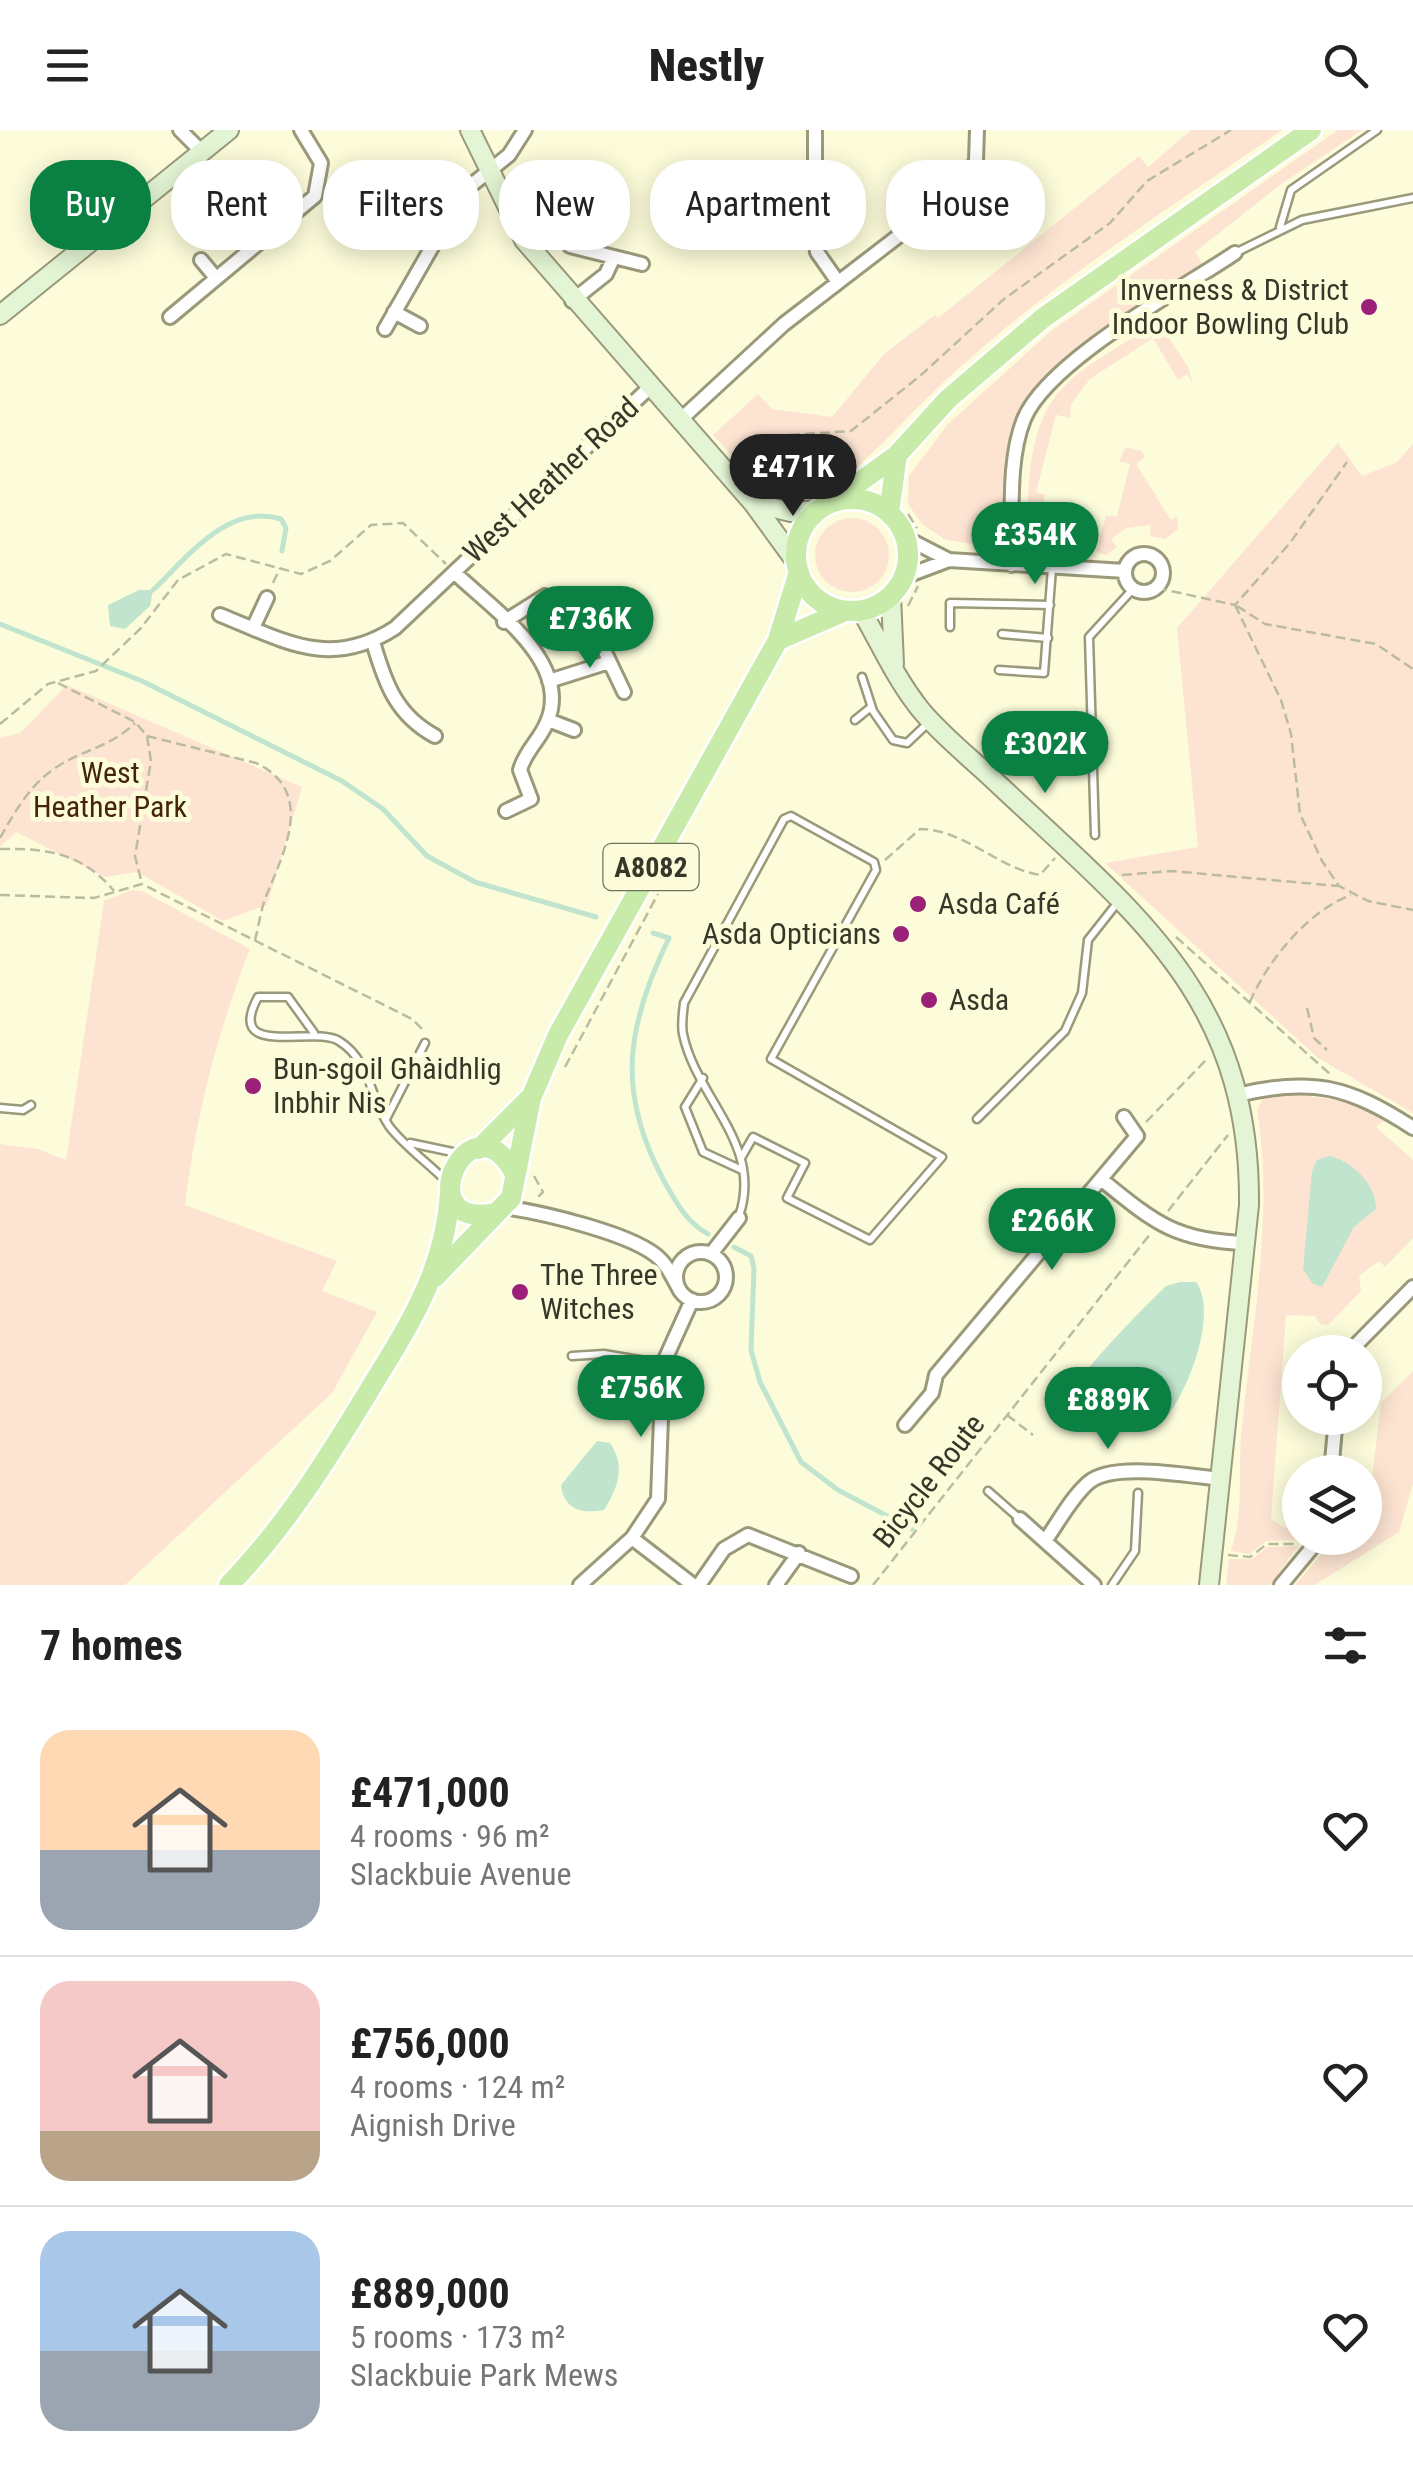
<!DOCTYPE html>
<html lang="en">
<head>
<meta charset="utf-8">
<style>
	body { margin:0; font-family:"Roboto Condensed",sans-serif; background:#f6f6f6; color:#222; height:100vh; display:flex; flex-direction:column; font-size:38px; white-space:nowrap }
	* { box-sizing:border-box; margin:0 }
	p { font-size:32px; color:#767676 }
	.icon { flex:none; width:55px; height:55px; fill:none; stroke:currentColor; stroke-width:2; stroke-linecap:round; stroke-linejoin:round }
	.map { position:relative; height:1455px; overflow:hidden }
	.side { display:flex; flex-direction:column; background:#fff; flex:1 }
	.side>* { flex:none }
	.hud { position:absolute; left:30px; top:30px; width:1355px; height:90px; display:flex; gap:20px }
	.fabs { position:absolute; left:1282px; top:1205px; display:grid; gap:20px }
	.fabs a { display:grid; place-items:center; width:100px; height:100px; border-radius:50%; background:#fff; box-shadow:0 5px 25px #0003; font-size:50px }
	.price { position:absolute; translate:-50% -85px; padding:0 22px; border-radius:35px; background:#0b8043; color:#fff; font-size:32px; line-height:65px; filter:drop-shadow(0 2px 5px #0008) }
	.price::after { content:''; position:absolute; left:50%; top:60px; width:30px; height:22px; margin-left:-15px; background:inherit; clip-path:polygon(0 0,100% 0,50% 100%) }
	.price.current { background:#222; color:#fff }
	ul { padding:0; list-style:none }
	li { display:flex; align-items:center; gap:30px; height:250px; padding:0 40px }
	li+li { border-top:2px solid #e0e0e0 }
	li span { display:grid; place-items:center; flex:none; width:280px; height:200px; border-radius:30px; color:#555 }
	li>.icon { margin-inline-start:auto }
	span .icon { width:120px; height:120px; fill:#fffc; stroke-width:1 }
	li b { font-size:42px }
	h2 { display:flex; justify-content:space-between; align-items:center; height:120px; padding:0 40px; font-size:42px }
	.pill { padding:0 35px; border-radius:40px; background:#fff; box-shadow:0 5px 25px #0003; font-size:35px; line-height:90px }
	.pill.current { background:#0b8043; color:#fff }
	header { display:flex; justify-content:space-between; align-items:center; height:130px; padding:0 40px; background:#fff; font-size:45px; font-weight:800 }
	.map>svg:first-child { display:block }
	.green { fill:#fde4d2 }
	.water { fill:#c0e4cd }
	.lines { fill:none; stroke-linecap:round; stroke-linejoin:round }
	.stream { stroke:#c0e4cd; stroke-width:5 }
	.lane-casing { stroke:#9a997a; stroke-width:11 }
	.street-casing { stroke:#9a997a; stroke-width:18 }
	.secondary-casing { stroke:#9a997a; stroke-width:22 }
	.primary-casing { stroke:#fff; stroke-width:25 }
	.path { stroke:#bbbba0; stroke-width:2.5; stroke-dasharray:10 5; stroke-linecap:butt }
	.lane { stroke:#fff; stroke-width:6 }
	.street { stroke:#fff; stroke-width:12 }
	.secondary { stroke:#e3f5d4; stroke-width:18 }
	.primary { stroke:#c8ebaa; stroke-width:20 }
	.poi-dot { fill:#9b2078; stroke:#fcfcda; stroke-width:4 }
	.labels { text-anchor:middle; stroke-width:10; stroke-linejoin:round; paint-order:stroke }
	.shield { fill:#fcfcda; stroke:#71715e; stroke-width:2.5 }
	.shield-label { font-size:28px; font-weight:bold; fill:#363629 }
	.poi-label { font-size:30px; fill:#363629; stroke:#fcfcda; text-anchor:start }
	.street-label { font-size:30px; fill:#363629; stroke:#fcfcda }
	.park-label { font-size:30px; fill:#452408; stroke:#fcfcda }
</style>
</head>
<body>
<header><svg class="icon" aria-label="menu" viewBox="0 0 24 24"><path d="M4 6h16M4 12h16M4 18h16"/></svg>Nestly<svg class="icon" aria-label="search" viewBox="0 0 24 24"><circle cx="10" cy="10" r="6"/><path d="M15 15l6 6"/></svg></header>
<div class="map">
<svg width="1413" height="1455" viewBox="0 0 1413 1455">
	<rect width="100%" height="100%" fill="#fcfcda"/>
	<path class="green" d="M1191,0H1282C1155,88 1021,172 912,283C882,313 842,361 796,367C765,371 733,325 713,305L758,264L772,279L832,287L885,223L935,185L938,188L1139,26L1148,37Z
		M1338,0H1362L1280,55L1195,122L1203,135C1155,167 1055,221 1027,268C999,313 1022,388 991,418L944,409L922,394L908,374L909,346L948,294L1051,201Z
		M1158,191L1188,237L1193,254L1187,244L1178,250L1153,208L1090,249L1071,274L1070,288L1056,285L1036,362L1045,365L1036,401L1069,409L1072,398L1078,400L1082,416L1078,422L1073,418L1065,423L1034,420C1020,408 1027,385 1028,368C1034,253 1070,250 1158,191Z
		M1338,313L1362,346L1397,332L1413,314V983L1318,928L1105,733L1198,717L1177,498Z
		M1126,317L1142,321L1145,327L1136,334L1171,390L1177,387L1178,399L1165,409L1150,406L1151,395L1126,398L1111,409L1117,417L1106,425L1096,422L1106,385L1117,387L1130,334L1119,331Z
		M815 425a37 37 0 1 1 74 0a37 37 0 1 1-74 0Z
		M67,555L302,657L267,775L223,791L137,742L105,747L16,702L0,717V608L20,603Z
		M132,760L142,761L250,819C217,903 196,985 185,1075L337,1131L322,1161L377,1182L332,1263L125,1455H0V1014L38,1019L66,1030L104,771Z
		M1285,963L1359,973L1388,988L1376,997L1413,1030V1108L1385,1137L1379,1131L1359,1146L1361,1161L1328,1195L1320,1194L1315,1186L1286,1185L1271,1389L1304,1409L1267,1411L1249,1424L1231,1421C1244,1382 1238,1348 1241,1308C1251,1197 1275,1089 1257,979L1263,969Z
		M1413,1241V1354L1399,1402L1315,1455H1295L1328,1416L1341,1420L1348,1408H1365L1381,1273Z
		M1267,1417L1298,1416L1270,1455H1226L1229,1429H1252Z"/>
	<path class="water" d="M139,460H153L150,476L125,499L110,496L108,475Z
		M1329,1026C1351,1030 1377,1055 1376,1079L1354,1097L1322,1157L1312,1153L1303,1139L1312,1041L1317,1030Z
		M1180,1152H1196C1219,1184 1187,1264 1164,1290C1129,1297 1097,1302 1064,1289C1053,1265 1146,1176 1166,1156Z
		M597,1311L610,1313C626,1336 618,1358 604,1380C582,1384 564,1380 561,1355Z"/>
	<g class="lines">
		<path class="stream" d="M153,460C187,428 228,372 281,389L286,398L282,421
			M0,494L142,551L342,651L383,679L427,726L475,752L596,787
			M653,803L669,808C626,896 616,963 664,1051C676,1072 686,1092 708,1104
			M734,1117L751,1126L754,1138L751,1220L760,1252L801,1332L838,1360L912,1399"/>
		<defs>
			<path id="lane" d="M1280,97L1291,60L1377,0
				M1235,123L1302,90L1413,68
				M950,497V473L1050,475
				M1002,504L1048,508
				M999,540L1044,543L1052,438
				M862,547L873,581L893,610L907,613L927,594
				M855,590L871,577
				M1095,705L1089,507L1133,459
				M314,903L288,867H258C224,930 314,895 339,911C370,930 370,968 389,996C403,1015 428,1033 445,1050
				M703,948L685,977L703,1022L742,1040
				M0,978L23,980L31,975
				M386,989L425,913
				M977,989L1065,901L1082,863L1088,810L1118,772
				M410,1013L462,1024
				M739,1086C764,1015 696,968 683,904C681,895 683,883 684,873L784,689L791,686L874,732L876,740L771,929L942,1027L870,1110L787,1068L805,1033L753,1007L741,1028
				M572,1226L604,1224L663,1234
				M988,1361L1020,1389
				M1112,1455L1135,1421L1138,1363"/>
			<path id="street" d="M180,0L201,21
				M815,0V108L817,122L838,152
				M570,116L642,134
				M201,130L216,148
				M572,171L606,144L613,129
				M394,182L420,196
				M170,187L315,66L321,33L301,0
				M385,199L464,61L509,25L525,0
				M679,291L784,194L957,61L976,31L977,0
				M906,408L949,430L1125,441
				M1125 443a19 19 0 1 1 38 0a19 19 0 1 1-38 0Z
				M1011,435C1013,389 1007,331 1024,289C1048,231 1180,160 1235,123
				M454,442C491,478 573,532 547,592C540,610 525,621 520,640L531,669L506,681
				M904,447L949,430
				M220,485C285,511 330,540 395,498L649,258
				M504,492L545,466
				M253,498L267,468
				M595,501L624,562
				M373,512C385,553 396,585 435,606
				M549,551L609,532
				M548,590L574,600
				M1237,965C1311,947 1349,956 1413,998
				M1102,1050C1155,1093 1176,1111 1246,1113
				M503,1077C539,1082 637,1104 661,1130C668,1137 673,1148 678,1157
				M676 1147a25 25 0 1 1 50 0a25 25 0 1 1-50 0Z
				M711,1124L739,1088
				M1349,1222L1413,1157
				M905,1295L932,1263L936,1245L1137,1006L1124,987
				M1331,1342L1336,1288
				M1020,1389L1094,1455
				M632,1408L693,1455
				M1045,1411C1058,1393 1071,1368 1088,1353C1112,1331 1189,1346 1221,1349
				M580,1455L632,1408L658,1369L663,1234L692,1170
				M699,1455L724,1419L748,1405L851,1446
				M776,1455L799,1423
				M1281,1455L1320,1408"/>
			<path id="secondary" d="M470,0L524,110L753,373L796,432
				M0,185L229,0
				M753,373L791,382L818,380
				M891,466L894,534
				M861,480C880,513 896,549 920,579C942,606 972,629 997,653C1135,783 1251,867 1249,1075L1209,1455"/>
			<path id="primary" d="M796 425a56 56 0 1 1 112 0a56 56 0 1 1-112 0Z
				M832,372L897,325L948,269L1043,188L1311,0
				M889,382L897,325
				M778,510L845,481
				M479,1019L529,969
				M495,1083C406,1101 469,962 514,1042
				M435,1147L511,1068L531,968L558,905L778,510L799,442
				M229,1455C285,1397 325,1333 367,1264C407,1198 445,1143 450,1063"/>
		</defs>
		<use href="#lane" class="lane-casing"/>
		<use href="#street" class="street-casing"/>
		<use href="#secondary" class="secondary-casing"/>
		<use href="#primary" class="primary-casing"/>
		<path class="path" d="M738,327L759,307L851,301L920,246L1004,169L1110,93L1147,51L1231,0
			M908,384L917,398
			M273,453L280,438
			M1157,458L1235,475L1290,413L1347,332
			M1235,475L1281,570L1291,604L1300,684L1322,731L1339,756L1368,771L1413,780
			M908,476L918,456
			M1237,476L1265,494L1376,514L1413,539
			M58,553L135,592L147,606L151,631L135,726L142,754
			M0,594L48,554L96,541L141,498L178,450L226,424L301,444L330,431L371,395L403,393L446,434
			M147,606L256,633C315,661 285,720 267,764C261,778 259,795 255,810
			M0,708C16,680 31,652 60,635C86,619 112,616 135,593
			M0,719C48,718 82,723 114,761
			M885,730L920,699C966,700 997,738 1040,745L1055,728
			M1122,745L1171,741L1338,756
			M0,765L94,768L142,754L412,889L424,901
			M1176,807L1330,944
			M1250,872C1267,831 1309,780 1351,765
			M1307,878L1314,908L1327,920
			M565,937L658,764
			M1146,992L1207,929
			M534,1046L543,1062L537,1068
			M1168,1081L1228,1005
			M1007,1285L1033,1305
			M1228,1425L1250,1427L1267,1414H1295
			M873,1455L1151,1103"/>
		<use href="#lane" class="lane"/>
		<use href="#street" class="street"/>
		<use href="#secondary" class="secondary"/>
		<use href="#primary" class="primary"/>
	</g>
	<g class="poi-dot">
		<circle cx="1369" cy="177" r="10"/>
		<circle cx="918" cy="774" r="10"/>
		<circle cx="901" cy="804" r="10"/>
		<circle cx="929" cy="870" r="10"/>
		<circle cx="253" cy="956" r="10"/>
		<circle cx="520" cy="1162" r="10"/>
	</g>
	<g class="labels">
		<rect class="shield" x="603.5" y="714" width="95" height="46" rx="8"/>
		<g class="shield-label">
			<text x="651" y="747">A8082</text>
		</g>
		<g class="poi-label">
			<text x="1349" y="170" text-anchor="end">Inverness &amp; District<tspan x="1349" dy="34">Indoor Bowling Club</tspan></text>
			<text x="938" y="784">Asda Café</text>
			<text x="881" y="814" text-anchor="end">Asda Opticians</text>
			<text x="949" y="880">Asda</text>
			<text x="273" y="949">Bun-sgoil Ghàidhlig<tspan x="273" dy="34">Inbhir Nis</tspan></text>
			<text x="540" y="1155">The Three<tspan x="540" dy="34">Witches</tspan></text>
		</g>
		<g class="street-label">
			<text transform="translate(551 350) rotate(-43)" y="10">West Heather Road</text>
			<text transform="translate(929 1351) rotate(-52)" y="10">Bicycle Route</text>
		</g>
		<g class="park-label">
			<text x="110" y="653">West<tspan x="110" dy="34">Heather Park</tspan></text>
		</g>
	</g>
</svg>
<div class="fabs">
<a><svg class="icon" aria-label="locate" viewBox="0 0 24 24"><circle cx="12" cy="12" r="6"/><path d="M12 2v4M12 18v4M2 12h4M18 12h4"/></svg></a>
<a><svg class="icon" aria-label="layers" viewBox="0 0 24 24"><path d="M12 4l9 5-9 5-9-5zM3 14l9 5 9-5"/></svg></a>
</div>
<b class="price current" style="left:793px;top:389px">£471K</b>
<b class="price" style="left:1035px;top:457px">£354K</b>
<b class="price" style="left:590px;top:541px">£736K</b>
<b class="price" style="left:1045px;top:666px">£302K</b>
<b class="price" style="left:1052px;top:1143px">£266K</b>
<b class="price" style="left:641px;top:1310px">£756K</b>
<b class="price" style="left:1108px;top:1322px">£889K</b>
<div class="hud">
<a class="pill current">Buy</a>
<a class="pill">Rent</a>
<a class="pill">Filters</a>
<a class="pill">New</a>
<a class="pill">Apartment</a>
<a class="pill">House</a>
</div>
</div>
<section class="side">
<h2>7 homes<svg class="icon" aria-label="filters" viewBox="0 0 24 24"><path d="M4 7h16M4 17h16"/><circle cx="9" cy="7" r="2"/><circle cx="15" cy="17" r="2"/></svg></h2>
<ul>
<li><span style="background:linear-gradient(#ffd9b3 60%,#9aa5b1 0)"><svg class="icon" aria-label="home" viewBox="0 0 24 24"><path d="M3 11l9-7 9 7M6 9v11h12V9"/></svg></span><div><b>£471,000</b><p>4 rooms · 96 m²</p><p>Slackbuie Avenue</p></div><svg class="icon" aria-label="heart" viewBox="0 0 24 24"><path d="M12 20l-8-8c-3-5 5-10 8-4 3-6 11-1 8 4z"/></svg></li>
<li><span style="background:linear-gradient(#f6c9c9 75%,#b9a48a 0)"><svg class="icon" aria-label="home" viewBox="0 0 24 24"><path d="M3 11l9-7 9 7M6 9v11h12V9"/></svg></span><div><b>£756,000</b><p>4 rooms · 124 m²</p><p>Aignish Drive</p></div><svg class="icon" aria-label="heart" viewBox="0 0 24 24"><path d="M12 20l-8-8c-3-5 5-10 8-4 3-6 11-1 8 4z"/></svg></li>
<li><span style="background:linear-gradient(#a9c7e8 60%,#9aa5b1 0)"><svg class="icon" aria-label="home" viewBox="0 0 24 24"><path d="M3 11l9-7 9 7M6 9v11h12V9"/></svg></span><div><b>£889,000</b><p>5 rooms · 173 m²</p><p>Slackbuie Park Mews</p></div><svg class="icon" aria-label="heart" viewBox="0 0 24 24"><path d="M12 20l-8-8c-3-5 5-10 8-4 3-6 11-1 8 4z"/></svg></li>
</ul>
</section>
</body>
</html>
